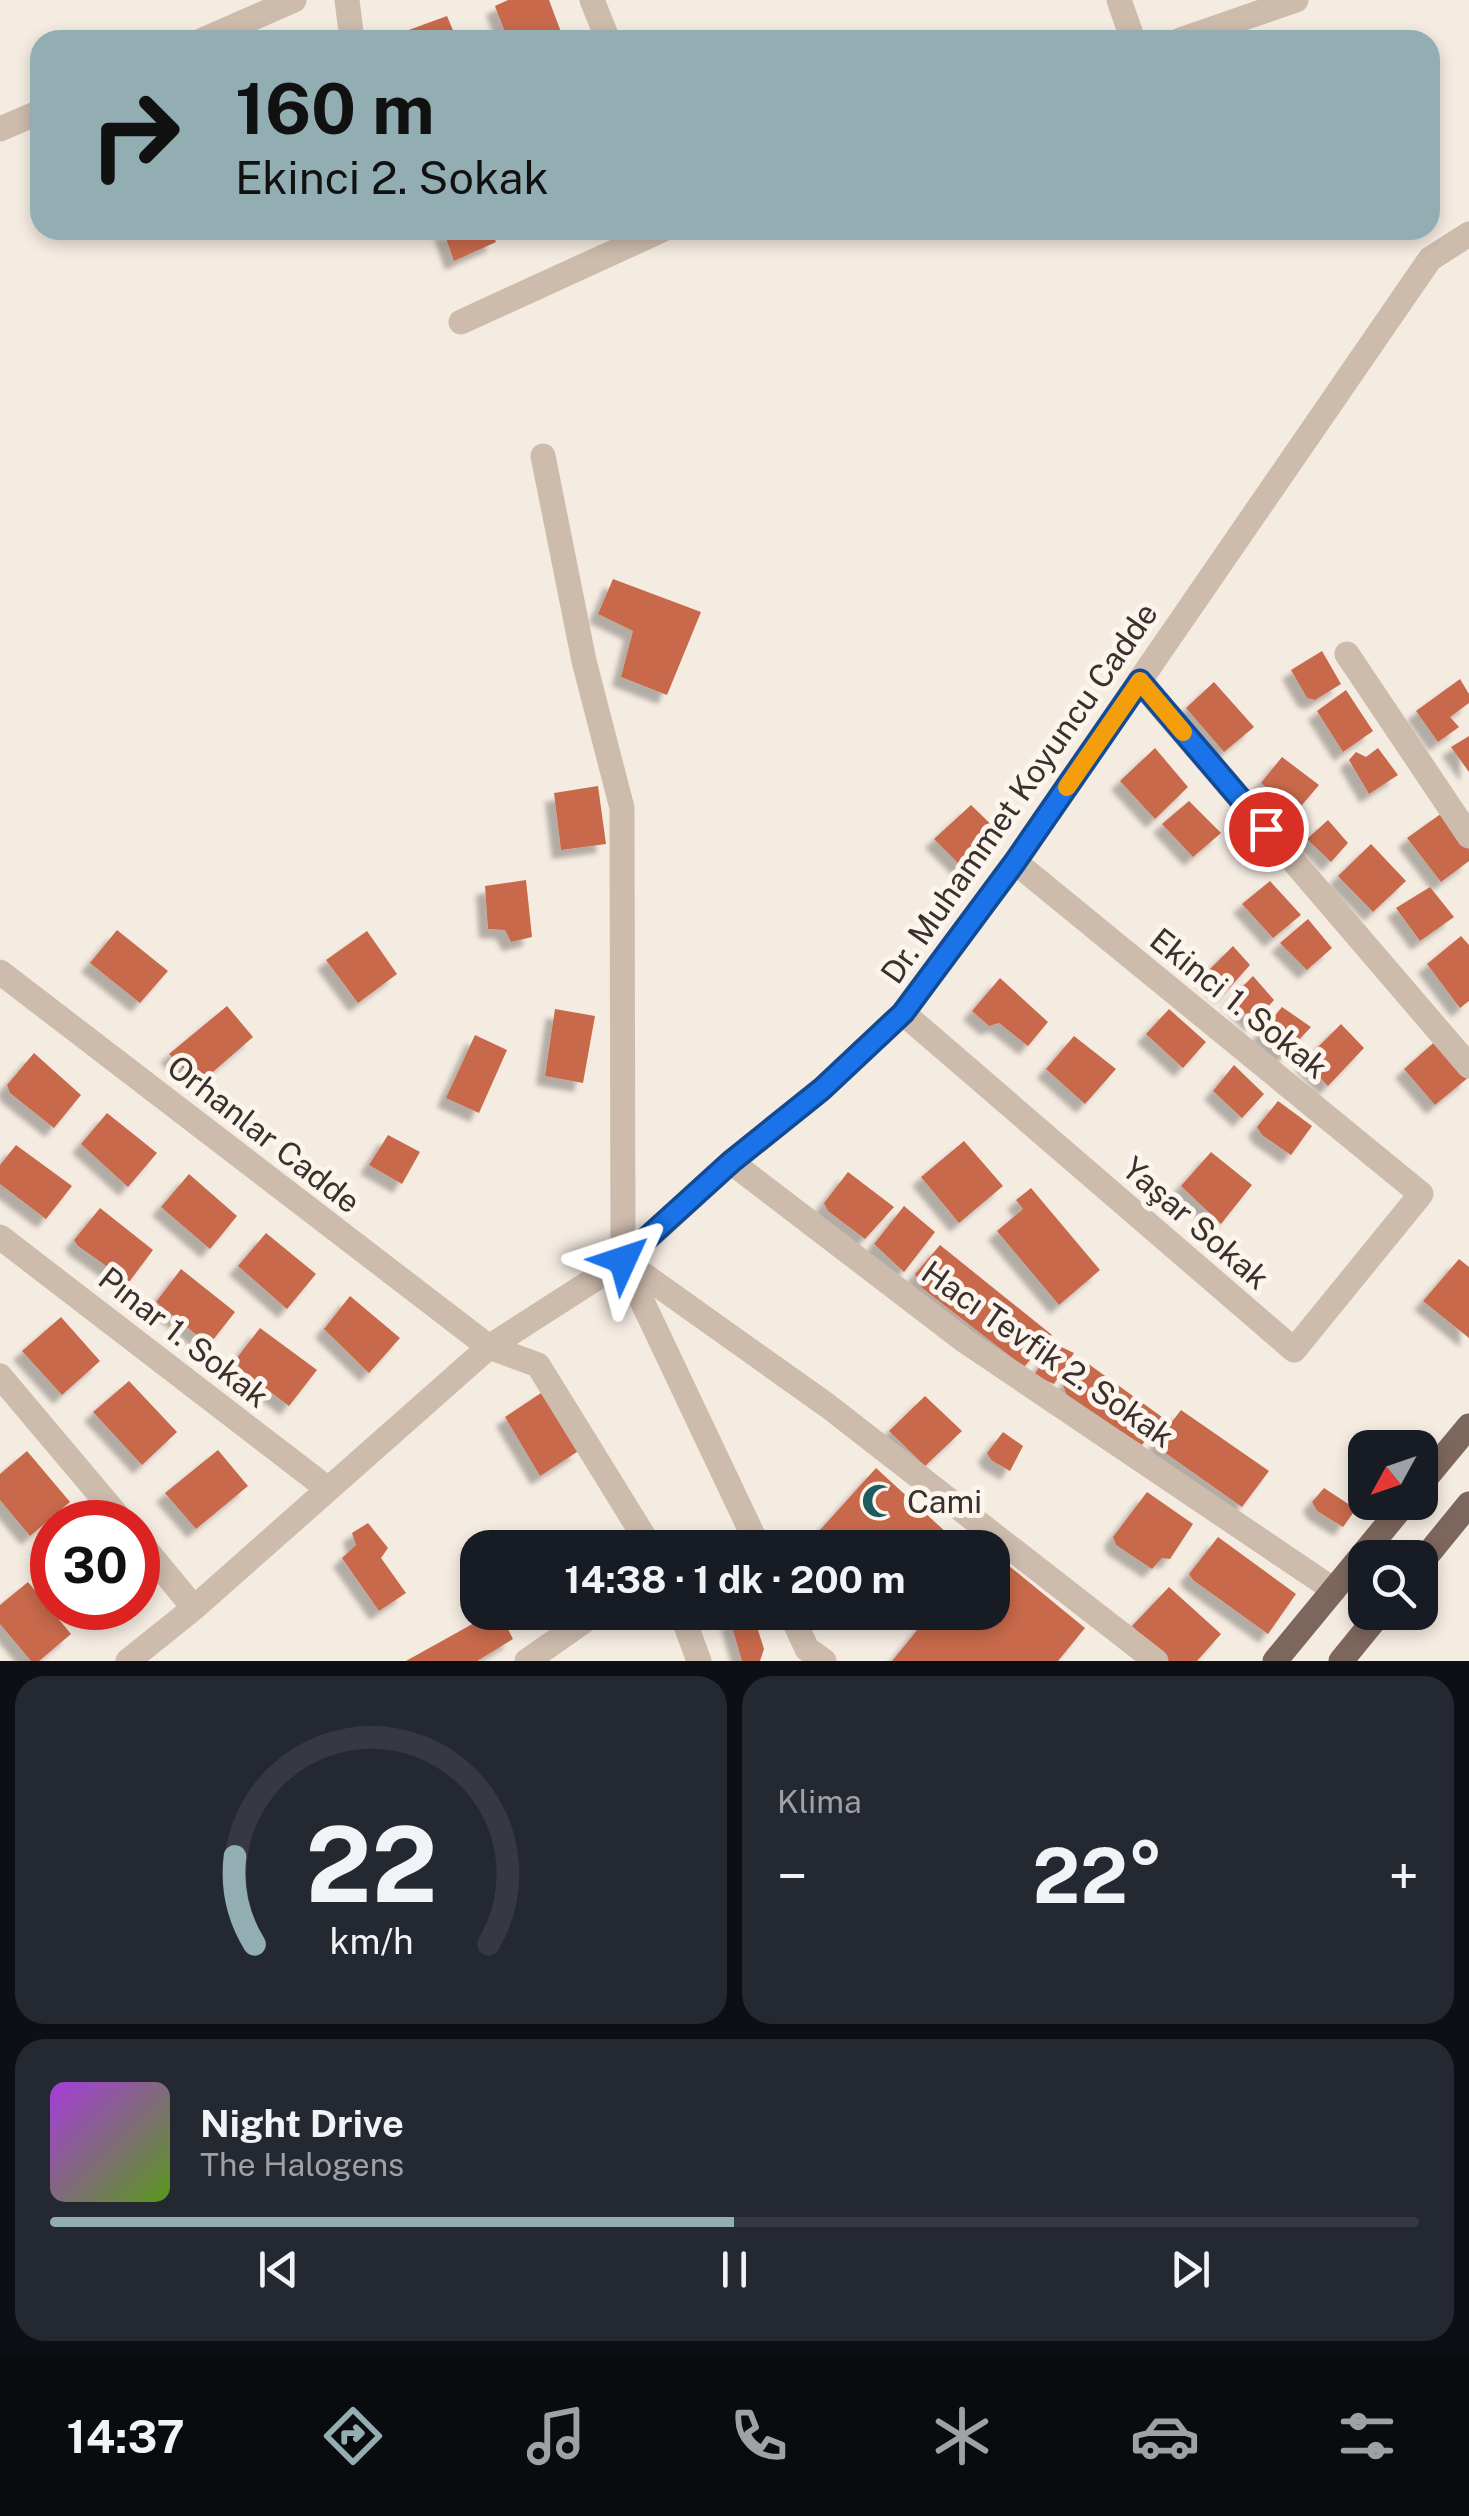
<!DOCTYPE html>
<html lang="tr">
<head>
<meta charset="utf-8">
<style>
  body { margin:0; font-family:"Public Sans",sans-serif; background:#242831; color:#f1f3f6; height:100vh; display:flex; flex-direction:column; font-size:38px; white-space:nowrap }
  * { box-sizing:border-box; margin:0 }
  p { font-size:32px; color:#9ea1a6 }
  .icon { flex:none; width:55px; height:55px; fill:none; stroke:currentColor; stroke-width:2; stroke-linecap:round; stroke-linejoin:round }
  .map { position:relative; height:1661px; overflow:hidden }
  .side { display:flex; flex-direction:column; gap:15px; padding:15px; background:#0d0f14; flex:1 }
  .side>* { flex:none }
  .top-card { position:absolute; left:30px; top:30px; width:1410px; height:210px; border-radius:30px; box-shadow:0 5px 15px #0003; background:#92aeb2; color:#111; overflow:hidden }
  .needle { width:65px; rotate:230deg }
  .controls { position:absolute; left:1348px; top:1430px; display:grid; gap:20px }
  .controls a { display:grid; place-items:center; width:90px; height:90px; border-radius:20px; background:#171b24; box-shadow:0 5px 15px #0003; font-size:50px }
  .speed { position:absolute; left:30px; top:1500px; display:flex; gap:20px; font-size:50px; font-weight:700; text-align:center }
  .speed>* { display:grid; place-content:center; width:130px; height:130px; border-radius:50%; background:#171b24; box-shadow:0 5px 15px #0003; line-height:1 }
  .speed .limit { border:15px solid #d22; background:#fff; color:#111 }
  .pin { position:absolute; display:grid; place-items:center; width:85px; height:85px; color:#fff; margin:-42px; border:5px solid #fff; border-radius:50%; box-shadow:0 2px 10px #0007 }
  .me { position:absolute; width:110px; margin:-55px; rotate:48deg; stroke-linejoin:round; filter:drop-shadow(0 0 8px #0008) }
  .turn { display:flex; align-items:center; gap:35px; height:210px; padding:0 40px; font-size:45px }
  .turn .icon { width:130px; height:130px; stroke-width:2.5 }
  .turn b { display:block; font-size:70px; line-height:85px }
  .big { font-size:75px; font-weight:700; line-height:1.1 }
  .side .widget { flex:1; display:flex; flex-direction:column; justify-content:center; gap:15px; min-width:0; padding:0 35px; border-radius:30px; background:#242831 }
  .side .dial { align-items:center; gap:0 }
  .dial svg { height:260px; overflow:visible; fill:none; stroke:#363941; stroke-width:7; stroke-linecap:round; text-anchor:middle }
  .dial text { fill:#f1f3f6; stroke:none }
  .song { display:flex; align-items:center; gap:30px }
  .cover { width:120px; height:120px; border-radius:15px; background:linear-gradient(135deg,hsl(280 70% 55%),hsl(90 70% 35%)) }
  .played { height:10px; border-radius:5px; background:linear-gradient(90deg,#92aeb2 50%,#363941 50%) }
  .keys { display:flex; justify-content:space-around; direction:ltr }
  .heat { display:flex; justify-content:space-between; align-items:center; font-size:55px; direction:ltr }
  .side .tiles { flex:1; display:grid; gap:15px; grid-template-columns:1fr 1fr }
  .widget:last-child { grid-column:span 2 }
  .trip { position:absolute; left:460px; top:1530px; width:550px; height:100px; border-radius:30px; background:#171b24; box-shadow:0 5px 15px #0003; font-weight:700; line-height:100px; text-align:center }
  .dock { display:flex; height:160px; justify-content:space-around; align-items:center; background:#090b0e; color:#9ea1a6 }
  .dock .icon { width:70px; height:70px }
  .dock .selected { color:#92aeb2 }
  .dock b { font-size:45px; color:#f1f3f6 }
  .map>svg:first-child { display:block }
  .building { fill:#c8694b; filter:url(#shadow) }
  .lines { fill:none; stroke-linecap:round; stroke-linejoin:round }
  .minor { stroke:#cdbbac; stroke-width:25 }
  .major { stroke:#7d675c; stroke-width:25 }
  .route-casing { stroke:#114b97; stroke-width:25 }
  .route { stroke:#1a73e8; stroke-width:18 }
  .slow { stroke:#f59e0b; stroke-width:18 }
  .labels { text-anchor:middle; dominant-baseline:central; stroke-width:10; stroke-linejoin:round; paint-order:stroke }
  .street-label { font-size:32px; fill:#3b302b; stroke:#fbf5ee }
  .poi-label { font-size:32px; fill:#3b302b; stroke:#fbf5ee; text-anchor:start }
</style>
</head>
<body>
<div class="map">
<svg width="1469" height="1661" viewBox="0 0 1469 1661">
  <defs>
    <filter id="shadow"><feDropShadow dx="-9" dy="9" stdDeviation="2.5" flood-color="#0004"/></filter>
  </defs>
  <rect width="100%" height="100%" fill="#f4ebe1"/>
  <path class="building" d="M 508,0 L 549,0 L 564,40 L 508,40 L 495,6 Z
    M 447,16 L 457,40 L 409,40 L 406,31 Z
    M 443,230 L 491,230 L 496,242 L 454,261 Z
    M 613,579 L 701,612 L 667,695 L 621,677 L 633,631 L 598,614 Z
    M 1322,651 L 1341,684 L 1315,700 L 1307,698 L 1291,670 Z
    M 1460,679 L 1469,694 L 1469,703 L 1450,717 L 1459,727 L 1438,742 L 1416,711 Z
    M 1214,682 L 1254,727 L 1224,752 L 1186,708 Z
    M 1346,690 L 1373,731 L 1343,752 L 1317,711 Z
    M 1469,736 L 1469,772 L 1451,747 Z
    M 1155,748 L 1188,787 L 1155,819 L 1120,781 Z
    M 1378,748 L 1398,775 L 1369,794 L 1349,760 L 1356,752 L 1366,757 Z
    M 1282,757 L 1319,785 L 1296,812 L 1261,783 Z
    M 598,786 L 606,844 L 561,850 L 554,793 Z
    M 1189,801 L 1221,833 L 1193,857 L 1162,824 Z
    M 971,805 L 1002,835 L 967,872 L 934,839 Z
    M 1442,813 L 1469,848 L 1469,861 L 1441,882 L 1407,838 Z
    M 1328,820 L 1348,843 L 1331,862 L 1307,839 Z
    M 1371,844 L 1406,881 L 1373,912 L 1338,876 Z
    M 526,880 L 532,937 L 511,942 L 505,930 L 488,929 L 485,886 Z
    M 1270,881 L 1301,915 L 1273,938 L 1242,904 Z
    M 1430,887 L 1454,917 L 1420,941 L 1396,908 Z
    M 1308,919 L 1332,948 L 1307,970 L 1280,943 Z
    M 117,930 L 168,971 L 140,1003 L 90,963 Z
    M 367,931 L 397,974 L 358,1003 L 326,960 Z
    M 1461,936 L 1469,945 L 1469,1001 L 1460,1008 L 1427,964 Z
    M 1233,946 L 1250,965 L 1224,994 L 1204,975 Z
    M 1253,976 L 1274,1000 L 1254,1023 L 1231,998 Z
    M 1000,978 L 1048,1022 L 1028,1046 L 999,1023 L 989,1026 L 972,1011 Z
    M 227,1006 L 253,1037 L 199,1084 L 169,1054 Z
    M 1282,1007 L 1311,1027 L 1284,1056 L 1261,1032 Z
    M 555,1009 L 595,1016 L 583,1083 L 545,1076 Z
    M 1169,1009 L 1206,1042 L 1183,1068 L 1146,1034 Z
    M 1341,1024 L 1364,1048 L 1328,1086 L 1304,1061 Z
    M 475,1035 L 507,1050 L 479,1113 L 446,1098 Z
    M 1074,1036 L 1116,1069 L 1085,1104 L 1046,1069 Z
    M 1439,1038 L 1469,1077 L 1435,1105 L 1404,1069 Z
    M 34,1053 L 81,1095 L 54,1128 L 10,1093 L 7,1085 Z
    M 1234,1065 L 1264,1094 L 1242,1118 L 1213,1091 Z
    M 1278,1101 L 1312,1126 L 1291,1155 L 1262,1135 L 1257,1127 Z
    M 107,1113 L 157,1153 L 128,1187 L 81,1144 Z
    M 388,1135 L 420,1152 L 402,1184 L 369,1165 Z
    M 964,1141 L 1003,1186 L 959,1223 L 921,1177 Z
    M 16,1145 L 72,1186 L 46,1219 L 0,1184 L 0,1165 Z
    M 1211,1152 L 1252,1185 L 1221,1224 L 1181,1186 Z
    M 848,1172 L 894,1207 L 865,1239 L 828,1211 L 824,1203 Z
    M 189,1174 L 237,1216 L 210,1249 L 161,1207 Z
    M 1031,1188 L 1100,1270 L 1059,1305 L 997,1231 L 1023,1209 L 1016,1200 Z
    M 904,1206 L 935,1232 L 904,1272 L 874,1244 Z
    M 100,1208 L 153,1250 L 129,1282 L 78,1246 L 74,1240 Z
    M 266,1233 L 316,1274 L 287,1309 L 238,1266 Z
    M 940,1245 L 1052,1335 L 1024,1367 L 922,1288 L 915,1274 Z
    M 1459,1259 L 1469,1267 L 1469,1338 L 1423,1301 Z
    M 181,1269 L 235,1312 L 209,1345 L 156,1302 Z
    M 350,1296 L 400,1338 L 369,1373 L 324,1329 Z
    M 61,1317 L 100,1361 L 62,1395 L 22,1351 Z
    M 260,1328 L 317,1370 L 289,1406 L 240,1369 L 236,1359 Z
    M 1055,1344 L 1074,1353 L 1054,1384 L 1034,1375 Z
    M 1083,1360 L 1162,1417 L 1142,1445 L 1067,1396 L 1063,1385 Z
    M 129,1381 L 177,1432 L 142,1465 L 93,1412 Z
    M 544,1391 L 580,1450 L 540,1476 L 505,1417 Z
    M 925,1396 L 962,1431 L 925,1466 L 889,1431 Z
    M 1181,1410 L 1269,1471 L 1242,1507 L 1154,1445 Z
    M 1003,1432 L 1023,1446 L 1010,1471 L 991,1460 L 987,1453 Z
    M 218,1450 L 248,1486 L 196,1529 L 165,1493 Z
    M 27,1451 L 70,1502 L 30,1536 L 0,1500 L 0,1474 Z
    M 876,1468 L 948,1534 L 936,1548 L 819,1548 L 811,1540 Z
    M 1324,1488 L 1356,1509 L 1343,1527 L 1317,1511 L 1312,1502 Z
    M 1147,1492 L 1193,1524 L 1170,1559 L 1162,1558 L 1152,1569 L 1116,1545 L 1113,1537 Z
    M 368,1523 L 388,1548 L 381,1558 L 406,1593 L 379,1611 L 342,1558 L 356,1545 L 352,1533 Z
    M 1218,1537 L 1296,1594 L 1268,1634 L 1193,1580 L 1189,1574 Z
    M 992,1552 L 1085,1628 L 1058,1661 L 892,1661 L 932,1612 L 992,1612 Z
    M 28,1582 L 71,1634 L 39,1661 L 31,1661 L 0,1624 L 0,1605 Z
    M 1169,1587 L 1221,1634 L 1197,1661 L 1168,1661 L 1132,1626 Z
    M 494,1612 L 499,1612 L 513,1639 L 477,1661 L 406,1661 Z
    M 753,1614 L 764,1649 L 760,1661 L 742,1661 L 730,1620 Z"/>
  <g class="lines">
    <path class="minor" d="M 347,0 L 352,40
      M 592,0 L 608,40
      M 1119,0 L 1133,40
      M 203,40 L 294,0
      M 1180,40 L 1296,0
      M 0,129 L 40,112
      M 461,322 L 662,230
      M 543,456 L 584,661 L 622,808 L 623,1261 L 759,1548
      M 1347,654 L 1469,836
      M 1139,681 L 1469,1066
      M 0,972 L 489,1347 L 538,1365 L 651,1548
      M 903,1013 L 1294,1350 L 1421,1194 L 1015,862
      M 731,1162 L 965,1341 L 1334,1590
      M 0,1237 L 328,1489
      M 627,1263 L 828,1406 L 1156,1661
      M 0,1376 L 123,1522
      M 138,1540 L 194,1608
      M 681,1612 L 699,1661
      M 790,1612 L 807,1649 L 824,1661
      M 128,1661 L 194,1608 L 489,1347 L 623,1261 L 731,1162 L 822,1089 L 903,1013 L 1015,862 L 1430,259 L 1469,234
      M 527,1661 L 597,1612"/>
    <path class="major" d="M 1420,1485 L 1469,1426
      M 1420,1564 L 1469,1504
      M 1275,1661 L 1406,1502
      M 1341,1661 L 1381,1612"/>
  </g>
  <g class="lines">
    <g class="route-casing">
      <path id="route" d="M 623,1260 L 731,1162 L 822,1089 L 903,1013 L 1015,862 L 1140,681 L 1266,829"/>
    </g>
    <use href="#route" class="route"/>
    <path class="slow" d="M 1067,787 L 1140,681 L 1183,732"/>
  </g>
  <defs>
    <g id="mosque-bare" transform="scale(2.7)"><path d="M3.5-4.9A6 6 0 1 0 3.5 4.9A5 5 0 1 1 3.5-4.9Z" fill="#1f5a5e" stroke="#fbf5ee" stroke-width="2.5" paint-order="stroke"/></g>
  </defs>
  <g fill-rule="evenodd">
    <use href="#mosque-bare" x="879" y="1501"/>
  </g>
  <g class="labels">
    <g class="street-label">
      <text transform="translate(1019 793) rotate(-55)">Dr. Muhammet Koyuncu Cadde</text>
      <text transform="translate(1239 1003) rotate(39)">Ekinci 1. Sokak</text>
      <text transform="translate(264 1134) rotate(38)">Orhanlar Cadde</text>
      <text transform="translate(1196 1223) rotate(41)">Yaşar Sokak</text>
      <text transform="translate(184 1337) rotate(38)">Pınar 1. Sokak</text>
      <text transform="translate(1048 1354) rotate(35)">Hacı Tevfik 2. Sokak</text>
    </g>
    <g class="poi-label">
      <text x="907" y="1501">Cami</text>
    </g>
  </g>
</svg>
<div class="controls">
<a><svg class="needle" viewBox="-14 -14 28 28"><path d="M0-13l5 13h-10z" fill="#e53935"/><path d="M0 13l5-13h-10z" fill="#9ea1a6"/></svg></a>
<a><svg class="icon" aria-label="search" viewBox="0 0 24 24"><circle cx="10" cy="10" r="6"/><path d="M15 15l6 6"/></svg></a>
</div>
<div class="speed"><div class="limit">30</div></div>
<div class="pin" style="left:1266px;top:829px;background:#d93025"><svg class="icon" aria-label="arrive" viewBox="0 0 24 24"><path d="M6 21V4h12l-3 4 3 4H6"/></svg></div>
<svg class="me" style="left:623px;top:1260px" viewBox="-20 -20 40 40"><path d="M0-17L14 15 0 8-14 15z" fill="#1a73e8" stroke="#fff" stroke-width="4"/></svg>
<div class="trip">14:38 · 1 dk · 200 m</div>
<div class="top-card">
<div class="turn"><svg class="icon" aria-label="right" viewBox="0 0 24 24"><path d="M7 20v-9h11M14 6l5 5-5 5"/></svg><div><b>160 m</b>Ekinci 2. Sokak</div></div>
</div>
</div>
<section class="side">
<div class="tiles">
<div class="widget dial"><svg viewBox="0 0 100 80">
<path d="M14 69A42 42 0 1 1 86 69"/>
<path d="M14 69A42 42 0 0 1 8 42" stroke="#92aeb2"/>
<text x="50" y="56" font-size="32" font-weight="700">22</text>
<text x="50" y="72" font-size="11">km/h</text>
</svg></div>
<div class="widget"><p>Klima</p>
<div class="heat"><a>−</a><b class="big">22°</b><a>+</a></div>
</div>
<div class="widget">
<div class="song"><i class="cover"></i><div><b>Night Drive</b><p>The Halogens</p></div></div>
<div class="played"></div>
<div class="keys"><svg class="icon" aria-label="previous" viewBox="0 0 24 24"><path d="M18 5L8 12l10 7zM5 5v14"/></svg><svg class="icon" aria-label="pause" viewBox="0 0 24 24"><path d="M8 5v14M16 5v14"/></svg><svg class="icon" aria-label="next" viewBox="0 0 24 24"><path d="M6 5l10 7-10 7zM19 5v14"/></svg></div>
</div>
</div>
</section>
<nav class="dock">
<b>14:37</b>
<svg class="icon selected" aria-label="directions" viewBox="0 0 24 24"><path d="M12 3l9 9-9 9-9-9zM9 14v-3h6M13 9l2 2-2 2"/></svg>
<svg class="icon" aria-label="music" viewBox="0 0 24 24"><path d="M9 18V5l10-2v13"/><circle cx="6" cy="18" r="3"/><circle cx="16" cy="16" r="3"/></svg>
<svg class="icon" aria-label="phone" viewBox="0 0 24 24"><path d="M5 4h4l2 5-3 2q2 4 5 5l2-3 5 2v4C11 20 4 13 5 4z"/></svg>
<svg class="icon" aria-label="climate" viewBox="0 0 24 24"><path d="M12 3v18M4 7l16 10M4 17L20 7"/></svg>
<svg class="icon" aria-label="car" viewBox="0 0 24 24"><path d="M5 17H2v-5l4-1 3-4h7l3 4 3 1v5h-3M9 17h6M6 11h13"/><circle cx="7" cy="17" r="2"/><circle cx="17" cy="17" r="2"/></svg>
<svg class="icon" aria-label="filters" viewBox="0 0 24 24"><path d="M4 7h16M4 17h16"/><circle cx="9" cy="7" r="2"/><circle cx="15" cy="17" r="2"/></svg>
</nav>
</body>
</html>
